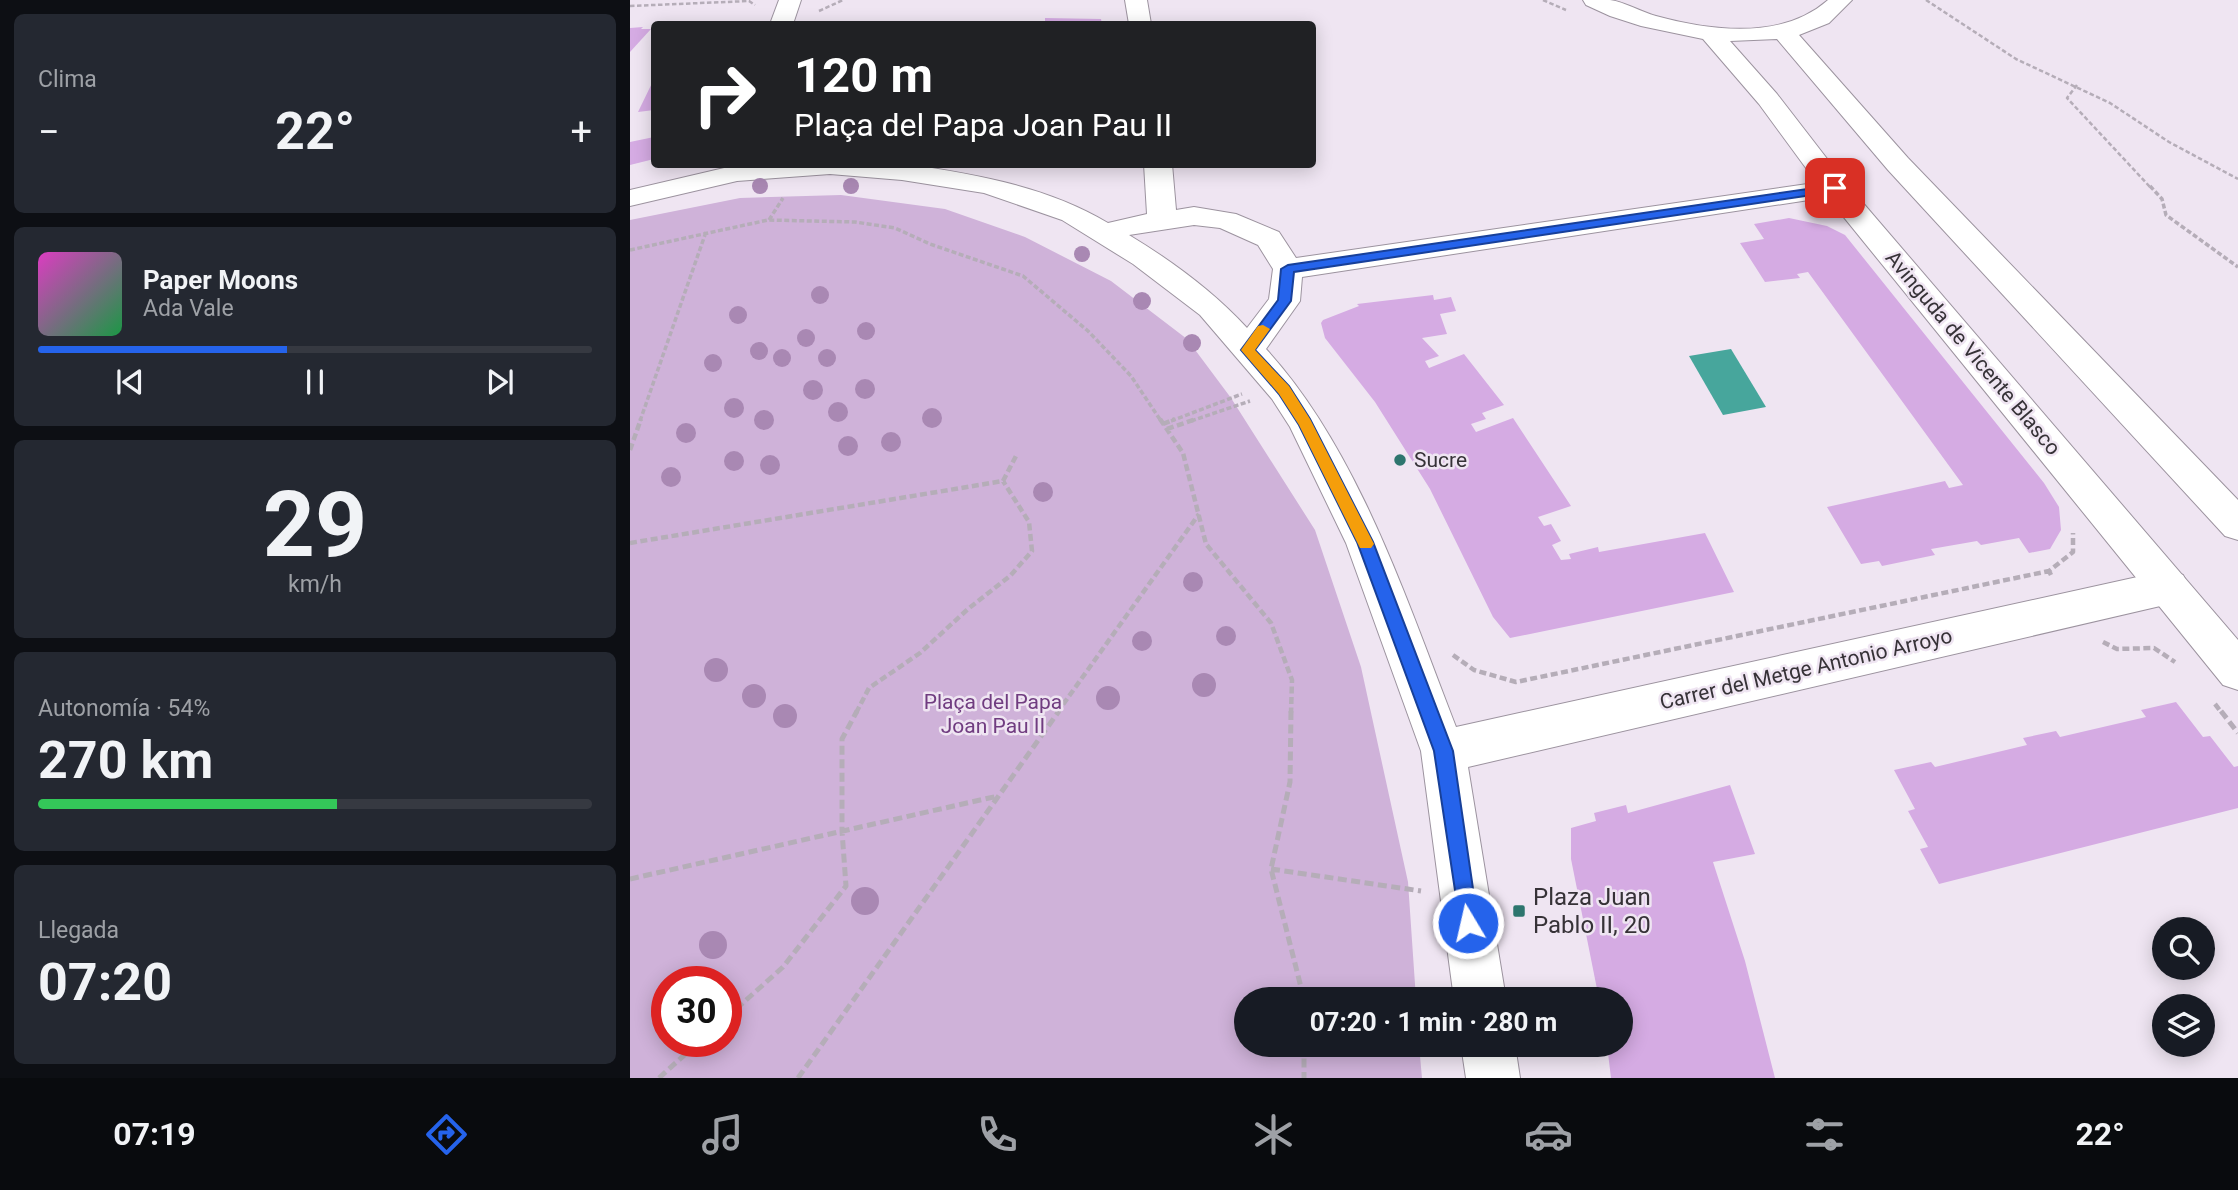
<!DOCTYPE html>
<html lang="es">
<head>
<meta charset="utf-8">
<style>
  body { margin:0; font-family:Roboto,sans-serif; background:#242831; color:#f1f3f6; height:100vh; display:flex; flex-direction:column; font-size:26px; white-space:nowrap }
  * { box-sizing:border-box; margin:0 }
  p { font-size:23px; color:#9ea1a6 }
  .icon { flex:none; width:38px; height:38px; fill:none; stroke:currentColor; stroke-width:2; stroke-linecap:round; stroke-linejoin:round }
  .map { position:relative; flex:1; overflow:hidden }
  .sheet { display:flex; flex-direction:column; gap:14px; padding:14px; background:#0d0f14; width:630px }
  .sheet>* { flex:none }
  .hud { position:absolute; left:21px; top:21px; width:665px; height:147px; border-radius:7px; box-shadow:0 4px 18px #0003; background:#202124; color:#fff; overflow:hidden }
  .fabs { position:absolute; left:1522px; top:917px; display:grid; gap:14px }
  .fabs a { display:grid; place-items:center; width:63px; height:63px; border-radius:50%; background:#171b24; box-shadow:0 4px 18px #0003; font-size:35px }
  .speed { position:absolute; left:21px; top:966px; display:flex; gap:14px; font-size:35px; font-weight:700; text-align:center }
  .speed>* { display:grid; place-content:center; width:91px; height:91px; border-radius:50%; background:#171b24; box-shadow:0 4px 18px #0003; line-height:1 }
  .speed .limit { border:10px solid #d22; background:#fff; color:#111 }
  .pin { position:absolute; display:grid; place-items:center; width:60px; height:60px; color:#fff; margin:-30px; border-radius:14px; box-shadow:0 4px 10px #0006 }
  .me { position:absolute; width:77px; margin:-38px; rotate:351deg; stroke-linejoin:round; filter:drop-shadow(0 0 5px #0008) }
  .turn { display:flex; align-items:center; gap:24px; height:147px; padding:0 28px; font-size:32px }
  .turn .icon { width:91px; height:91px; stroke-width:2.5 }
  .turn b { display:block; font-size:49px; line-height:60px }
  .big { font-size:52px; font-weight:700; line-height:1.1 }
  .sheet .card { flex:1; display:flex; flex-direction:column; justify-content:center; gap:10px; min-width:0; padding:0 24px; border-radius:10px; background:#242831 }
  .sheet .dial { align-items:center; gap:0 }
  .dial b { font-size:91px; line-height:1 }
  .song { display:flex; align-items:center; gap:21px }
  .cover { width:84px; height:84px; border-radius:10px; background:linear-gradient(135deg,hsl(310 70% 55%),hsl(140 70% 35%)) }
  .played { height:7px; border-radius:4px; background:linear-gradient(90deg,#2563eb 45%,#363941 45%) }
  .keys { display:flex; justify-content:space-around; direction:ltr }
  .heat { display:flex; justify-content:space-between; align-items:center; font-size:38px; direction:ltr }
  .charge { height:10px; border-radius:5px; background:linear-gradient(90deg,#34c759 54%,#363941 0) }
  .trip { position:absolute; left:604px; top:987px; width:399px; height:70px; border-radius:35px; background:#171b24; box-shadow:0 4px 18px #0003; font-weight:700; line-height:70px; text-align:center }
  .dock { display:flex; height:112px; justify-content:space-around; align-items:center; background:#090b0e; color:#9ea1a6 }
  .dock .icon { width:49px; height:49px }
  .dock .on { color:#2563eb }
  .dock b { font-size:32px; color:#f1f3f6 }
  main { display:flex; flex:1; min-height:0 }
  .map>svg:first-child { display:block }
  .green { fill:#cfb2d9; fill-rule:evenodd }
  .water { fill:#47a69c }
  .building { fill:#d5abe3 }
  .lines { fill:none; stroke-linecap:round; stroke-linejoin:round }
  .street-casing { stroke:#9c939f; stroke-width:2 }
  .secondary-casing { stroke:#9c939f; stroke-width:2 }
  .path-far3 { stroke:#b5adb8; stroke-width:2.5; stroke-dasharray:4.5 2.5; stroke-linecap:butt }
  .path-far2 { stroke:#b5adb8; stroke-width:3.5; stroke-dasharray:5 2.5; stroke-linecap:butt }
  .path-far1 { stroke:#b5adb8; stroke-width:4.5; stroke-dasharray:7 3.5; stroke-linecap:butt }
  .path { stroke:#b5adb8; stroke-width:5; stroke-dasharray:9 4.5; stroke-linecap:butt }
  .street { fill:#fff; fill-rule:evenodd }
  .secondary { fill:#fff; fill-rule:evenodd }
  .tree { fill:#a988b3 }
  .route { fill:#2563eb; stroke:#184099; stroke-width:2 }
  .slow { fill:#f59e0b }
  .poi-dot { fill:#2d756e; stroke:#efe5f2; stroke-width:2.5 }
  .labels { text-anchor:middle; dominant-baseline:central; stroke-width:5; stroke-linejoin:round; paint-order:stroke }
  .street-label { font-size:21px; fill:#363237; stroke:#efe5f2 }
  .poi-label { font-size:21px; fill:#363237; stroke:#efe5f2; text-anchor:start }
  .park-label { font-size:21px; fill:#703c80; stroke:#efe5f2 }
  .near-poi-label { font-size:24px; fill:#363237; stroke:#efe5f2; text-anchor:start }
</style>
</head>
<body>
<main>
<section class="sheet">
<div class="card"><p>Clima</p>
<div class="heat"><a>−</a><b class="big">22°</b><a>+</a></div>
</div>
<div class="card">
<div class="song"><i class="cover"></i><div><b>Paper Moons</b><p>Ada Vale</p></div></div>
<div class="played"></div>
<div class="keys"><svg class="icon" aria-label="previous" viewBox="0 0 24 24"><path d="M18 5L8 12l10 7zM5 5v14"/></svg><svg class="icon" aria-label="pause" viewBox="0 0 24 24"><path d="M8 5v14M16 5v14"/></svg><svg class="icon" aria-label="next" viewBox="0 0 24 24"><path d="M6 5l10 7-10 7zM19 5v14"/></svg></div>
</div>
<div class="card dial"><b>29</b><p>km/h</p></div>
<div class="card"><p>Autonomía · 54%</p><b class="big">270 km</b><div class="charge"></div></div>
<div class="card"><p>Llegada</p><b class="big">07:20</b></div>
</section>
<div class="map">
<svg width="1608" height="1078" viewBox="0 0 1608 1078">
  <rect width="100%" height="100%" fill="#efe5f2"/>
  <path class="green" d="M 211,195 L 315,209 L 395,237 L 481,281 L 557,339 L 601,398 L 685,530 L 731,667 L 778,882 L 786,999 L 616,999 L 616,1045 L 789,1045 L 792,1078 L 0,1078 L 0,220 L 110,198 ZM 37,982 L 96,982 L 96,1041 L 37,1041 Z"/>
  <path class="water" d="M 1101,349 L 1136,407 L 1093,415 L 1059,356 Z"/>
  <path class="building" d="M 415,18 L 471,19 L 472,24 L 415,24 Z
    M 13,27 L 11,29 L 21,29 L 0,52 L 0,28 Z
    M 24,79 L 24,110 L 8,112 Z
    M 24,137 L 24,159 L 0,165 L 0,142 Z
    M 1159,218 L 1197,226 L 1215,235 L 1414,483 L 1429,507 L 1431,530 L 1420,549 L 1399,553 L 1389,538 L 1351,545 L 1347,541 L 1301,549 L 1305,555 L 1252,566 L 1249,561 L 1231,564 L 1197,507 L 1315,481 L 1319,488 L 1333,485 L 1178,272 L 1167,274 L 1170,278 L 1135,282 L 1110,243 L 1134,239 L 1124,224 Z
    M 803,295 L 804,300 L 821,297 L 826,311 L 810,314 L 817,334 L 792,338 L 809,356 L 795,361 L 799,368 L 834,354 L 874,405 L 852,413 L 856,419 L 841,424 L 846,432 L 883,418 L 941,506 L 908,517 L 914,526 L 921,524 L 931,541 L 922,545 L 931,560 L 941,559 L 939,554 L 968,547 L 969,552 L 1075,533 L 1104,592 L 880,638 L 863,617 L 800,489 L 745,402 L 695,338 L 691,323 L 693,320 L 729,306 L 727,304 Z
    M 1546,702 L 1573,737 L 1580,736 L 1604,767 L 1608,766 L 1608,808 L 1309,884 L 1290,849 L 1298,847 L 1278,811 L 1285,809 L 1264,770 L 1301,762 L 1305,767 L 1397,745 L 1393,738 L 1426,731 L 1430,737 L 1516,717 L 1511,710 Z
    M 1100,785 L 1125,854 L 1083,862 L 1115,961 L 1145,1078 L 981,1078 L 977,1045 L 990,1045 L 990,999 L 969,999 L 941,859 L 941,828 L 966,821 L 964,813 L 996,805 L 998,813 Z"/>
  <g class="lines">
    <g class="street-casing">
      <path id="street" d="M 149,0 L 171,0 L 163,24 L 140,24 Z
        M 495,0 L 517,0 L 521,24 L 499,24 Z
        M 277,164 C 347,175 416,186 478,223 L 517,214 L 514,164 L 542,164 L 546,210 L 564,207 L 606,214 L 649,232 L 666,258 L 1205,180 L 1215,182 L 1219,188 L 1215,194 L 1205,196 L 672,277 L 670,301 L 636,349 C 728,449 777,601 826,727 L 1539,570 L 1553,575 L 1559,587 L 1553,599 L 1539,604 L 838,767 L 876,999 L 824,999 L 791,751 L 716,543 L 660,427 L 642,399 L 570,315 L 503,264 L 432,220 L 354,193 L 272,180 L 200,174 L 107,181 L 0,206 L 0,190 L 107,165 ZM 564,225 L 590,228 L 628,245 L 643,269 L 639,299 L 617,328 C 583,291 542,261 499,235 Z
        M 831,1045 L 885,1045 L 890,1078 L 836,1078 Z"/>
    </g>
    <g class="secondary-casing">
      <path id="secondary" d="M 953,0 C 962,0 971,0 980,0 C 995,2 1011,12 1026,16 C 1081,31 1153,40 1198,0 L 1222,0 L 1199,23 L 1169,35 L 1278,158 L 1608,500 L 1608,540 L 1595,536 L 1258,170 L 1147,39 L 1100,41 L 1147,94 L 1215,182 L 1608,640 L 1608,690 L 1593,685 L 1195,194 L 1129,104 L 1073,39 L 1011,26 L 980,16 L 956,5 Z"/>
    </g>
    <path class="path-far3" d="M 913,0 L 936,10
      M 1296,0 L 1386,59 L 1480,103 L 1539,142 L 1608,179
      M 0,6 L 119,1 L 125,5
      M 189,11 L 213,0
      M 1447,85 L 1437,98 L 1521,188"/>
    <path class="path-far2" d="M 1520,186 L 1532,199 L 1536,215 L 1608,267
      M 139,220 L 153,198
      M 0,250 L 138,220 L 225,222 L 265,228 L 300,244 L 393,276 L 458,331 L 501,376 L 531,421
      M 10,421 L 76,232
      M 541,421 L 612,394
      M 561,421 L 620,401"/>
    <path class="path-far1" d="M 530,419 L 553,453 L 576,544 L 641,623 L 662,680 L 661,713
      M 533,424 L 545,419
      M 537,429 L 566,419
      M 0,450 L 11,419
      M 0,543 L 373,481 L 386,456
      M 1421,575 L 1419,571 L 1443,552 L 1443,533
      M 1473,642 L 1487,649 L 1524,648 L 1545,662
      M 823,655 L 844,670 L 886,682 L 1419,571
      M 1585,704 L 1592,713
      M 226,713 L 239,688 L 290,653 L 338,609 L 380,576 L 402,551 L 399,522 L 373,481
      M 427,713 L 569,514"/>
    <path class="path" d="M 661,711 L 660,782 L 641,869 L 674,999
      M 1591,711 L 1608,733
      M 641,869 L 791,891
      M 0,879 L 368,796
      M 96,1018 L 153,967 L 216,886 L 212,831 L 212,739 L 227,711
      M 674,1045 L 674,1078
      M 29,1078 L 70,1041
      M 168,1078 L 429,711"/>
    <use href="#street" class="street"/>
    <use href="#secondary" class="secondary"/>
  </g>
  <g class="tree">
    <circle cx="130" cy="186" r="8"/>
    <circle cx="221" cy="186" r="8"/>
    <circle cx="452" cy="254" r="8"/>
    <circle cx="190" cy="295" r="9"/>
    <circle cx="512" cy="301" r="9"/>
    <circle cx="108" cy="315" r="9"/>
    <circle cx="236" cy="331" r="9"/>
    <circle cx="176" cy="338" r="9"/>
    <circle cx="562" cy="343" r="9"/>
    <circle cx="129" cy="351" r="9"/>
    <circle cx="152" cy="358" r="9"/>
    <circle cx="197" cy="358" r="9"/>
    <circle cx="83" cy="363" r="9"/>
    <circle cx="235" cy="389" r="10"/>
    <circle cx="183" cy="390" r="10"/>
    <circle cx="104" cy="408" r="10"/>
    <circle cx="208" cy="412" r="10"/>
    <circle cx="302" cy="418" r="10"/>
    <circle cx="134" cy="420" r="10"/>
    <circle cx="56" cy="433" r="10"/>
    <circle cx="261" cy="442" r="10"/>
    <circle cx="218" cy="446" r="10"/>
    <circle cx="104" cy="461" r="10"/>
    <circle cx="140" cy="465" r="10"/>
    <circle cx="41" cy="477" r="10"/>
    <circle cx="413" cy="492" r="10"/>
    <circle cx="563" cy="582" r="10"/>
    <circle cx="596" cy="636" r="10"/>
    <circle cx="512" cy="641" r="10"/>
    <circle cx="86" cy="670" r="12"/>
    <circle cx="574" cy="685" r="12"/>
    <circle cx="124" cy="696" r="12"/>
    <circle cx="478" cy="698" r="12"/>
    <circle cx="155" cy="716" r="12"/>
    <circle cx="235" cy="901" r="14"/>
    <circle cx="83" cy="945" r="14"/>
  </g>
  <path class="route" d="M 1205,185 L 1211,188 L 1209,191 L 664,272 L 661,301 L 625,350 L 659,386 L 680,419 L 743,542 L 823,751 L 848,923 L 845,930 L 838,933 L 831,930 L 804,751 L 727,542 L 669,425 L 649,394 L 611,350 L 648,300 L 651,269 L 658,265 Z"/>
  <path class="slow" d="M 633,325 L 640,329 L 625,350 L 659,386 L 680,419 L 744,544 L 741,548 L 730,548 L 669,425 L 649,394 L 611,350 L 628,326 Z"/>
  <g class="poi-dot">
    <circle cx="770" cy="460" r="7"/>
    <rect x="882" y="904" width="14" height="14" rx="3.5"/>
  </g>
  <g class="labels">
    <g class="street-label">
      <text transform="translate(1343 353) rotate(50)">Avinguda de Vicente Blasco</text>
      <text transform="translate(1176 669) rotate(-13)">Carrer del Metge Antonio Arroyo</text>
    </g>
    <g class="poi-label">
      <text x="784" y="460">Sucre</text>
    </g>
    <g class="park-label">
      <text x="363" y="702">Plaça del Papa<tspan x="363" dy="24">Joan Pau II</tspan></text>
    </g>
    <g class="near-poi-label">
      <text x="903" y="897">Plaza Juan<tspan x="903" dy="28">Pablo II, 20</tspan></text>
    </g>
  </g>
</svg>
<div class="fabs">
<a><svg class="icon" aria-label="search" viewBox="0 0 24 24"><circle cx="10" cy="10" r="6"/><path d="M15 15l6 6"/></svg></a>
<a><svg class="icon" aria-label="layers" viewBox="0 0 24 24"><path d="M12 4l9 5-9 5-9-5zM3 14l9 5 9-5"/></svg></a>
</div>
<div class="speed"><div class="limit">30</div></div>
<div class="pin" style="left:1205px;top:188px;background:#d93025"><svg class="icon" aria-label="arrive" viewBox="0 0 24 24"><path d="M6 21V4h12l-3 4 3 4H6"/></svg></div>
<svg class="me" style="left:838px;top:923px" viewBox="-20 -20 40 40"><circle r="17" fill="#2563eb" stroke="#fff" stroke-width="3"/><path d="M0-11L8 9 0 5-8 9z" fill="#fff"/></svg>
<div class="trip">07:20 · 1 min · 280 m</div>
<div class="hud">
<div class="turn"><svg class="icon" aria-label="right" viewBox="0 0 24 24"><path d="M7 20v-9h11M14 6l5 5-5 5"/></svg><div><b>120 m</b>Plaça del Papa Joan Pau II</div></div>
</div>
</div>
</main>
<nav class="dock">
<b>07:19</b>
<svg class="icon on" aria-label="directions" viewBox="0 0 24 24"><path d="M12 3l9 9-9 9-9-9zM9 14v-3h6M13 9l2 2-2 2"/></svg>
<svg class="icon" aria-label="music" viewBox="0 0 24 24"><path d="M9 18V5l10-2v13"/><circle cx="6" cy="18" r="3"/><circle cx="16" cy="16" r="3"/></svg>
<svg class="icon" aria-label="phone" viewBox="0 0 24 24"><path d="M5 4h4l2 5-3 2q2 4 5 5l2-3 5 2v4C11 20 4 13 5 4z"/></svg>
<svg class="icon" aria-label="climate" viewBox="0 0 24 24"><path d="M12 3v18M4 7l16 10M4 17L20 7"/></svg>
<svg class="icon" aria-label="car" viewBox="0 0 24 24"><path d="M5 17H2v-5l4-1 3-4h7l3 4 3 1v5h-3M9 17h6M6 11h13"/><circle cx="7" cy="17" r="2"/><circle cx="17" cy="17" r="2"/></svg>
<svg class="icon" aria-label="filters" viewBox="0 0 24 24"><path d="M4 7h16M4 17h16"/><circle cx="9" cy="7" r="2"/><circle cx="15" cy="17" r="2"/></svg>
<b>22°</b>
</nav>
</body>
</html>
